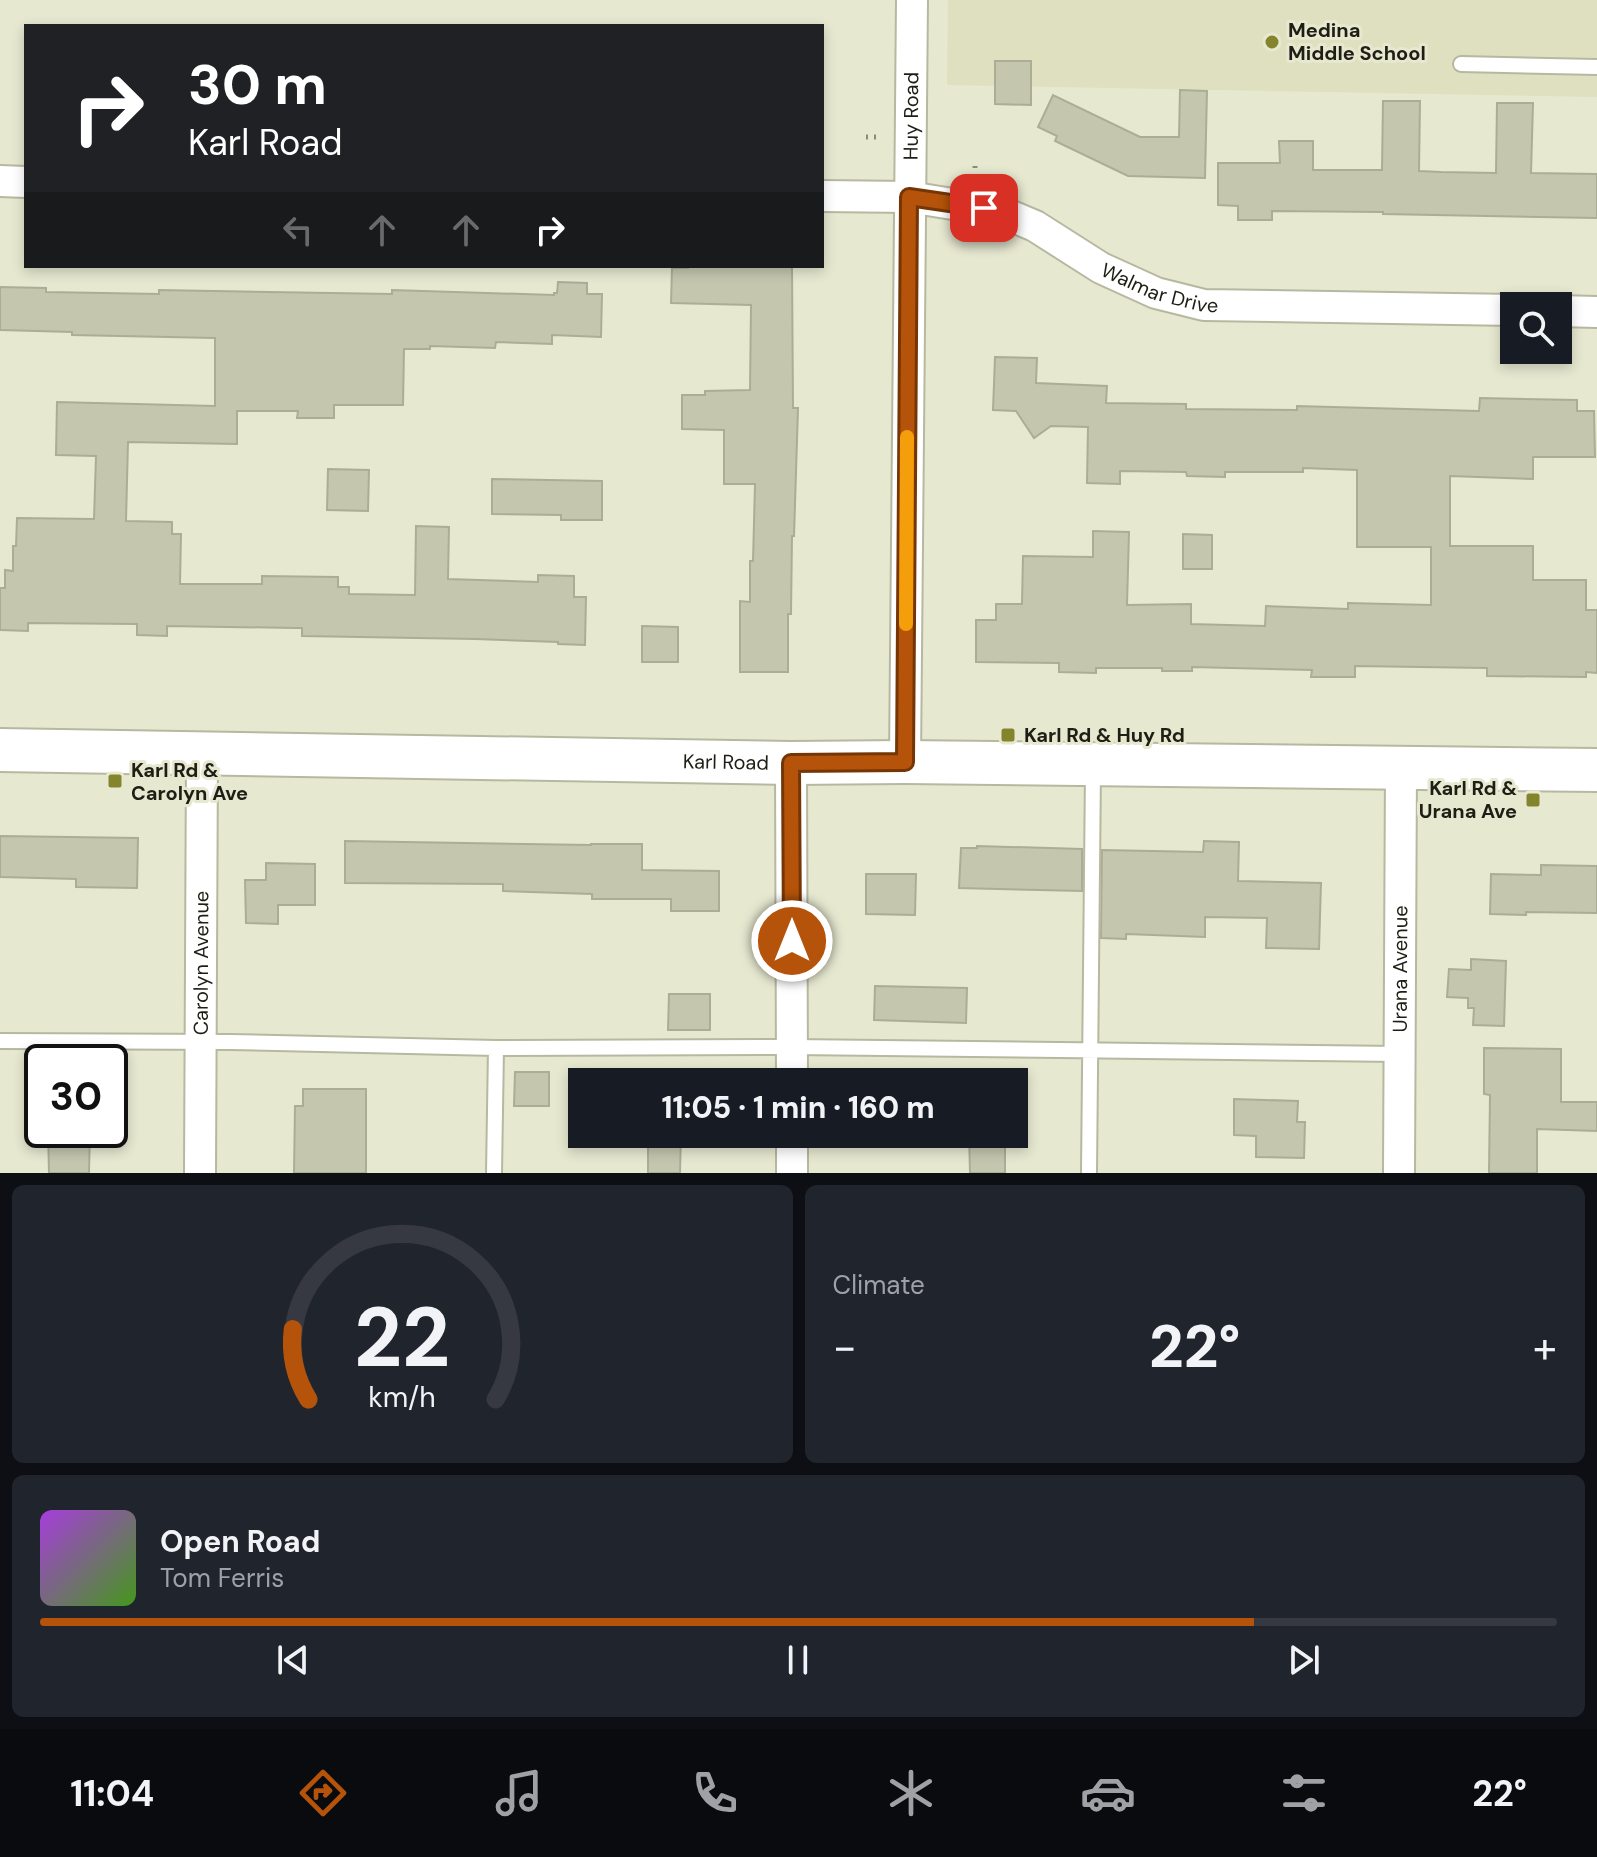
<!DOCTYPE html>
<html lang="en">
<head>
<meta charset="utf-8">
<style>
  body { margin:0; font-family:"DM Sans",sans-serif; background:#20242c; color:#f1f3f6; height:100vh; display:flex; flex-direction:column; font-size:30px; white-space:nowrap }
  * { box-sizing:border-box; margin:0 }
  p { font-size:26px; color:#9ea1a6 }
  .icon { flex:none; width:44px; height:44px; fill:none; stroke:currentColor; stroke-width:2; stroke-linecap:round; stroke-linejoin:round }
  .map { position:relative; height:1173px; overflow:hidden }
  .panel { display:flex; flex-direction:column; gap:12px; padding:12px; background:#0d0f14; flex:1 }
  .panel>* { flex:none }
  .top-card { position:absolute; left:24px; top:24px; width:800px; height:244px; border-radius:0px; box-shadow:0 4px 12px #0003; background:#202124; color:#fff; overflow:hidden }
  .buttons { position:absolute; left:1500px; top:292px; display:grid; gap:16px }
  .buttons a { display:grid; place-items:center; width:72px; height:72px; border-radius:0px; background:#171b24; box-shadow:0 4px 12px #0003; font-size:40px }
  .speed { position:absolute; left:24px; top:1044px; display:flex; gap:16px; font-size:40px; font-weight:700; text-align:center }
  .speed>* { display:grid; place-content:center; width:104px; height:104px; border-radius:50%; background:#171b24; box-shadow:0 4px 12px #0003; line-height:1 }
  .speed .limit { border:4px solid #111; border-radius:12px; background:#fff; color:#111 }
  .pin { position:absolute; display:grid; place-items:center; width:68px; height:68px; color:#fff; margin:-34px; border-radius:16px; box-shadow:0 4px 12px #0006 }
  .me { position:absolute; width:88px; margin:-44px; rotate:0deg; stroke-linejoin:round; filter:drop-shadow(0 0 6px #0008) }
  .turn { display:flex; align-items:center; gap:28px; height:168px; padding:0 32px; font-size:36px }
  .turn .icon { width:104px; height:104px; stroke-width:2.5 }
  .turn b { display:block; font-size:56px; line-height:68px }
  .lanes { display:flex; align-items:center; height:76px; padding:0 32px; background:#0003; justify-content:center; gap:40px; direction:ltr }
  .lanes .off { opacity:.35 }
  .big { font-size:60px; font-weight:800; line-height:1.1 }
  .panel .widget { flex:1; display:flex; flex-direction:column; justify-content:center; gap:12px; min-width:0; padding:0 28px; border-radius:12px; background:#20242c }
  .panel .dial { align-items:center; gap:0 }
  .dial svg { height:208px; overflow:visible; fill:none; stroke:#363941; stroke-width:7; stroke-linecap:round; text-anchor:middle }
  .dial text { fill:#f1f3f6; stroke:none }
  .song { display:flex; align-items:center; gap:24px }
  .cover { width:96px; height:96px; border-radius:12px; background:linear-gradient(135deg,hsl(280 70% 55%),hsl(100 70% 35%)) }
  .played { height:8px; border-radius:4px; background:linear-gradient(90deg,#b45309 80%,#363941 80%) }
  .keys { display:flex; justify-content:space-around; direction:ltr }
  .heat { display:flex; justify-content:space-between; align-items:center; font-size:44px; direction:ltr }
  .panel .tiles { flex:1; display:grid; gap:12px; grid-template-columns:1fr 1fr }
  .widget:last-child { grid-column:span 2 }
  .trip { position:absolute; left:568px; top:1068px; width:460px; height:80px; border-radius:0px; background:#171b24; box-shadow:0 4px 12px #0003; font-weight:800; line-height:80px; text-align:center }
  .dock { display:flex; height:128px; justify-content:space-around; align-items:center; background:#090b0e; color:#9ea1a6 }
  .dock .icon { width:56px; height:56px }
  .dock .selected { color:#b45309 }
  .dock b { font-size:36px; color:#f1f3f6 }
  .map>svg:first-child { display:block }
  .built { fill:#dfe0c0 }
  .building { fill:#c5c6ae; stroke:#acad96; stroke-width:2 }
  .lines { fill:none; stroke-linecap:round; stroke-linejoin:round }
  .service-casing { stroke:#b7b8a0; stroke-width:18 }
  .minor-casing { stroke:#b7b8a0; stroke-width:34 }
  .secondary-casing { stroke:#b7b8a0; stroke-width:46 }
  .path { stroke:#8c8c7b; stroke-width:5; stroke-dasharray:2 6; stroke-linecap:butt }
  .service { stroke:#fff; stroke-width:14 }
  .minor { stroke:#fff; stroke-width:30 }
  .secondary { stroke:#fff; stroke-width:42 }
  .route-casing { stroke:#753606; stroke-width:20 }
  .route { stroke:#b45309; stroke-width:14 }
  .slow { stroke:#f59e0b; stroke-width:14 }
  .poi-dot { fill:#84842d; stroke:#e7e8d0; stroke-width:3 }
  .labels { text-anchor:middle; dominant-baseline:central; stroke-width:6; stroke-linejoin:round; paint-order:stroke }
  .poi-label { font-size:20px; font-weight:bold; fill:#1e1e15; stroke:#e7e8d0; text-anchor:start }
  .street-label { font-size:20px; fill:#1e1e15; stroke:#e7e8d0 }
</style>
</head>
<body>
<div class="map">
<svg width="1597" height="1173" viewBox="0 0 1597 1173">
  <rect width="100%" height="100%" fill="#e7e8d0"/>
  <path class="built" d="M 948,0 L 1597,0 L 1597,97 L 947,85 Z"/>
  <path class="building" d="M 995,61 L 1031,61 L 1031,105 L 995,104 Z
    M 1180,90 L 1207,91 L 1205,178 L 1128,176 L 1055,141 L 1057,136 L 1038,127 L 1053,95 L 1140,137 L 1179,137 Z
    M 1383,101 L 1420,101 L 1419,171 L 1441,172 L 1496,173 L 1497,103 L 1533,103 L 1531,173 L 1597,174 L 1597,218 L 1383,214 L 1383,212 L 1272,211 L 1272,220 L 1238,220 L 1238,206 L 1218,205 L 1218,163 L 1280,163 L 1279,141 L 1313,141 L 1313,170 L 1382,170 Z
    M 688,266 L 792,266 L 793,408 L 798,408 L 794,536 L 792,536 L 791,614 L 788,614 L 788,672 L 740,672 L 740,601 L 750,602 L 750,561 L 753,561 L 755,484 L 724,484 L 724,430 L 682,429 L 682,395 L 705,395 L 705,391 L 750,390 L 751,305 L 671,303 L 672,268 L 688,268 Z
    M 558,282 L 587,283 L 587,294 L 602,294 L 601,337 L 552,335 L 552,344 L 496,342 L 495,348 L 430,346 L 430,349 L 404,349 L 403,405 L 334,405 L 334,418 L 297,418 L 298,411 L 237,411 L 237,444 L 128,442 L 126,521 L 172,522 L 172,534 L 181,534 L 180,584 L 262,584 L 262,576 L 338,577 L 338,587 L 349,587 L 349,594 L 415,595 L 416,526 L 449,527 L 448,579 L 538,582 L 538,575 L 574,576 L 574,597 L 586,597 L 585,645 L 558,644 L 558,642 L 475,639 L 302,636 L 302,628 L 295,628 L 167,626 L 167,636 L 137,635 L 137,624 L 28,623 L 28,631 L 0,630 L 0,588 L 5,588 L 5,570 L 13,571 L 13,546 L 16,546 L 17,518 L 94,519 L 96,456 L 56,455 L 57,402 L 215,406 L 215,338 L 72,335 L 72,332 L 0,330 L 0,287 L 46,288 L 46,292 L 159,294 L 159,290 L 392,294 L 392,290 L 554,295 L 554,293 L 557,293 Z
    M 995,357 L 1037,358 L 1036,383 L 1107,386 L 1106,403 L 1186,404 L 1186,409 L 1297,410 L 1297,406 L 1479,411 L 1480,398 L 1577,400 L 1577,411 L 1594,411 L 1595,457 L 1533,457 L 1533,479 L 1450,476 L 1450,546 L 1533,546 L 1533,580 L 1586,580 L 1586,610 L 1597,610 L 1597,673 L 1586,672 L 1586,677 L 1487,676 L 1487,668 L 1355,666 L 1355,677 L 1311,677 L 1312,670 L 1192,667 L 1192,671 L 1162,671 L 1162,668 L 1096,668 L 1096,673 L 1059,672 L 1059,663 L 976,662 L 976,620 L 996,620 L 996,604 L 1022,604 L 1023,556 L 1093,557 L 1093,531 L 1129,532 L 1127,605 L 1191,604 L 1191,624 L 1265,626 L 1266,606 L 1348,609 L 1348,603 L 1431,605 L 1431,547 L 1357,547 L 1357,470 L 1303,468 L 1303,472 L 1225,472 L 1225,477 L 1187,476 L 1186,472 L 1120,471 L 1120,484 L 1087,483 L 1088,427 L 1051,426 L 1034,438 L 1016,411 L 993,410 Z
    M 328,469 L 369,470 L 368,511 L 327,510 Z
    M 492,479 L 602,481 L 602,520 L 561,520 L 561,515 L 492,514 Z
    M 1183,534 L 1212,535 L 1212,569 L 1183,569 Z
    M 642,626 L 678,627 L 678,662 L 642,662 Z
    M 0,836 L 138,838 L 137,888 L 76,887 L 76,879 L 0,877 Z
    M 345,841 L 591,845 L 591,844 L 642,844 L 642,870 L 719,871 L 719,911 L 671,911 L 671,899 L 592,899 L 592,894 L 503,891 L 503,884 L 345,883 Z
    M 1204,841 L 1239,842 L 1238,881 L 1321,883 L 1319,949 L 1266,948 L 1267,918 L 1205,917 L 1205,937 L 1126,934 L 1126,939 L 1101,938 L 1102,850 L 1203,852 Z
    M 977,846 L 1082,849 L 1082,891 L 959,888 L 961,848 L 977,848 Z
    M 266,863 L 315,864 L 315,905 L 278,905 L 278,924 L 246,923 L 245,880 L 266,880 Z
    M 1541,865 L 1597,866 L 1597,913 L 1526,912 L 1526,915 L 1490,914 L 1491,874 L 1541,875 Z
    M 866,874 L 916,874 L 915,915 L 866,914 Z
    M 1471,959 L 1506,961 L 1504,1026 L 1473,1025 L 1474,1008 L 1468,1008 L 1468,998 L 1447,997 L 1449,969 L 1471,970 Z
    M 875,986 L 967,988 L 966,1023 L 874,1020 Z
    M 669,994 L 710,994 L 710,1030 L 668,1030 Z
    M 1484,1048 L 1561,1049 L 1561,1102 L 1597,1102 L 1597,1131 L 1537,1129 L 1537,1173 L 1489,1173 L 1490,1095 L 1484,1094 Z
    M 515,1072 L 549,1072 L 549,1106 L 514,1106 Z
    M 303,1089 L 366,1089 L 366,1173 L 294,1173 L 295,1106 L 303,1106 Z
    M 1234,1099 L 1298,1101 L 1297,1122 L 1305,1122 L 1304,1158 L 1256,1157 L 1256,1136 L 1234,1135 Z
    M 48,1130 L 90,1130 L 89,1173 L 49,1173 Z
    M 648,1134 L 681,1134 L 680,1173 L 648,1173 Z
    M 969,1134 L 1005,1134 L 1005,1173 L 970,1173 Z"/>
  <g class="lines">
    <g class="service-casing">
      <path id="service" d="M 1461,64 L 1597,67
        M 0,1041 L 230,1042 L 496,1048 L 792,1047 L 1400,1054
        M 494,1173 L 496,1048
        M 1089,1173 L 1093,769"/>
    </g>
    <g class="minor-casing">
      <g id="minor">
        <path d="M 0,181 L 26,182"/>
        <path id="s1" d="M 822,196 L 909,197 L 1002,212 L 1035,226 L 1101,268 L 1156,293 L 1204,305 L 1514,310"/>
        <path d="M 1558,311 L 1597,312"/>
        <path id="s2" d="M 905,762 L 912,0"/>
        <path d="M 791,763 L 792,1082"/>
        <path id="s3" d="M 200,1173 L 202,754"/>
        <path d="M 792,1173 L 792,1134"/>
        <path id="s4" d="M 1399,1173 L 1401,767"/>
      </g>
    </g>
    <g class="secondary-casing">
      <g id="secondary">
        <path id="s5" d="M 0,750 L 791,763 L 905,762 L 1597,770"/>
      </g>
    </g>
    <path class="path" d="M 866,137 L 878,137
      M 975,176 L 975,165"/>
    <use href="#service" class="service"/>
    <use href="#minor" class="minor"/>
    <use href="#secondary" class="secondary"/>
  </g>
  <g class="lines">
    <g class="route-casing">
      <path id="route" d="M 792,941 L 791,763 L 905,762 L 909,197 L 984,208"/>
    </g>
    <use href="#route" class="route"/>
    <path class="slow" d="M 906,624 L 907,437"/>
  </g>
  <g class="poi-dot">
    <circle cx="1272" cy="42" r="8"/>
    <rect x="1000" y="727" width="16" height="16" rx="4"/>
    <rect x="107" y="773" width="16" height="16" rx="4"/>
    <rect x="1525" y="792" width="16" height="16" rx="4"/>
  </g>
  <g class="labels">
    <g class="poi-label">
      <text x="1288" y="30">Medina<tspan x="1288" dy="23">Middle School</tspan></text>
      <text x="1024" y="735">Karl Rd &amp; Huy Rd</text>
      <text x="131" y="770">Karl Rd &amp;<tspan x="131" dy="23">Carolyn Ave</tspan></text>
      <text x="1517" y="788" text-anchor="end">Karl Rd &amp;<tspan x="1517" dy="23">Urana Ave</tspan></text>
    </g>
    <g class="street-label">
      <text stroke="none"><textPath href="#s2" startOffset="646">Huy Road</textPath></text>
      <text stroke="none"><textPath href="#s1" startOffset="358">Walmar Drive</textPath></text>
      <text stroke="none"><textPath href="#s5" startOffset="726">Karl Road</textPath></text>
      <text stroke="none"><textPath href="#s3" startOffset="210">Carolyn Avenue</textPath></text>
      <text stroke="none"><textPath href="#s4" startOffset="204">Urana Avenue</textPath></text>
    </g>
  </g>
</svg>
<div class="buttons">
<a><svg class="icon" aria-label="search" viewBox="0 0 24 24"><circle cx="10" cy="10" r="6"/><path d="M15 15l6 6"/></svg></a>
</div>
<div class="speed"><div class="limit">30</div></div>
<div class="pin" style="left:984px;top:208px;background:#d93025"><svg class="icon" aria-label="arrive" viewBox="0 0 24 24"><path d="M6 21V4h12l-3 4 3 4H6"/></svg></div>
<svg class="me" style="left:792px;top:941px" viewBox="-20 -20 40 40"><circle r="17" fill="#b45309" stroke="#fff" stroke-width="3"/><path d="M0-11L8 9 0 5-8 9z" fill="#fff"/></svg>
<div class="trip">11:05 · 1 min · 160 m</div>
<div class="top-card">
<div class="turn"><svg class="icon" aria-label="right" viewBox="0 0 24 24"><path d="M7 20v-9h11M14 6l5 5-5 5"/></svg><div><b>30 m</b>Karl Road</div></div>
<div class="lanes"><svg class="icon off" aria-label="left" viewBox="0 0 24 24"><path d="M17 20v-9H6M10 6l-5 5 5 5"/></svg><svg class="icon off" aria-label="ahead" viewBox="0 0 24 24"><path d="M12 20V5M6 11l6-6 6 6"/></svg><svg class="icon off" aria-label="ahead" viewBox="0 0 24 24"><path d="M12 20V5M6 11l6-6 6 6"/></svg><svg class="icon" aria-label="right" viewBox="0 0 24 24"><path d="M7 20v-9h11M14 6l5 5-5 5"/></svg></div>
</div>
</div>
<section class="panel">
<div class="tiles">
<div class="widget dial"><svg viewBox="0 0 100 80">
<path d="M14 69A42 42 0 1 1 86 69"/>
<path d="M14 69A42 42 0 0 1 8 42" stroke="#b45309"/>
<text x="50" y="56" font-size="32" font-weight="700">22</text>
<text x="50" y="72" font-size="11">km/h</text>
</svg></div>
<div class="widget"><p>Climate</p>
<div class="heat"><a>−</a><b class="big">22°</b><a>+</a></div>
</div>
<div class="widget">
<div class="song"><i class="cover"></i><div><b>Open Road</b><p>Tom Ferris</p></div></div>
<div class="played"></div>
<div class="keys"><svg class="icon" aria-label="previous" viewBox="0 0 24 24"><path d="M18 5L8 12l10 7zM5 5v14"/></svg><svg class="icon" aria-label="pause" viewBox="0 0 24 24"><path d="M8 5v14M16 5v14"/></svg><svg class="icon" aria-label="next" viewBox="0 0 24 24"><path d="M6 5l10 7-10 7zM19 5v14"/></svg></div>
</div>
</div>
</section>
<nav class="dock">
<b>11:04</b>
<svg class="icon selected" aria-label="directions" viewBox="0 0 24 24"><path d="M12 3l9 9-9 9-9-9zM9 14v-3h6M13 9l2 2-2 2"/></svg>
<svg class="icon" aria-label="music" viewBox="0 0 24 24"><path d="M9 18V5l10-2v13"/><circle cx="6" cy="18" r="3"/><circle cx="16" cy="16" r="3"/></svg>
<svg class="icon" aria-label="phone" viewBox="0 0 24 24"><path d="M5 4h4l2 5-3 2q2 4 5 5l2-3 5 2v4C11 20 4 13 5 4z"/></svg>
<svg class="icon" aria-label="climate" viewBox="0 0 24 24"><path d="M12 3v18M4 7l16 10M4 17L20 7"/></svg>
<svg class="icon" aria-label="car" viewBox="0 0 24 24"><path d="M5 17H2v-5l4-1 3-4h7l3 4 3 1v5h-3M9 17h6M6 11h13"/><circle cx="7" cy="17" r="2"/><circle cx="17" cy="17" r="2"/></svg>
<svg class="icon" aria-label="filters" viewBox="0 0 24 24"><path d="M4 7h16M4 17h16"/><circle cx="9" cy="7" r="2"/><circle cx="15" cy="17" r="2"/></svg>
<b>22°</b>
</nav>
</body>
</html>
